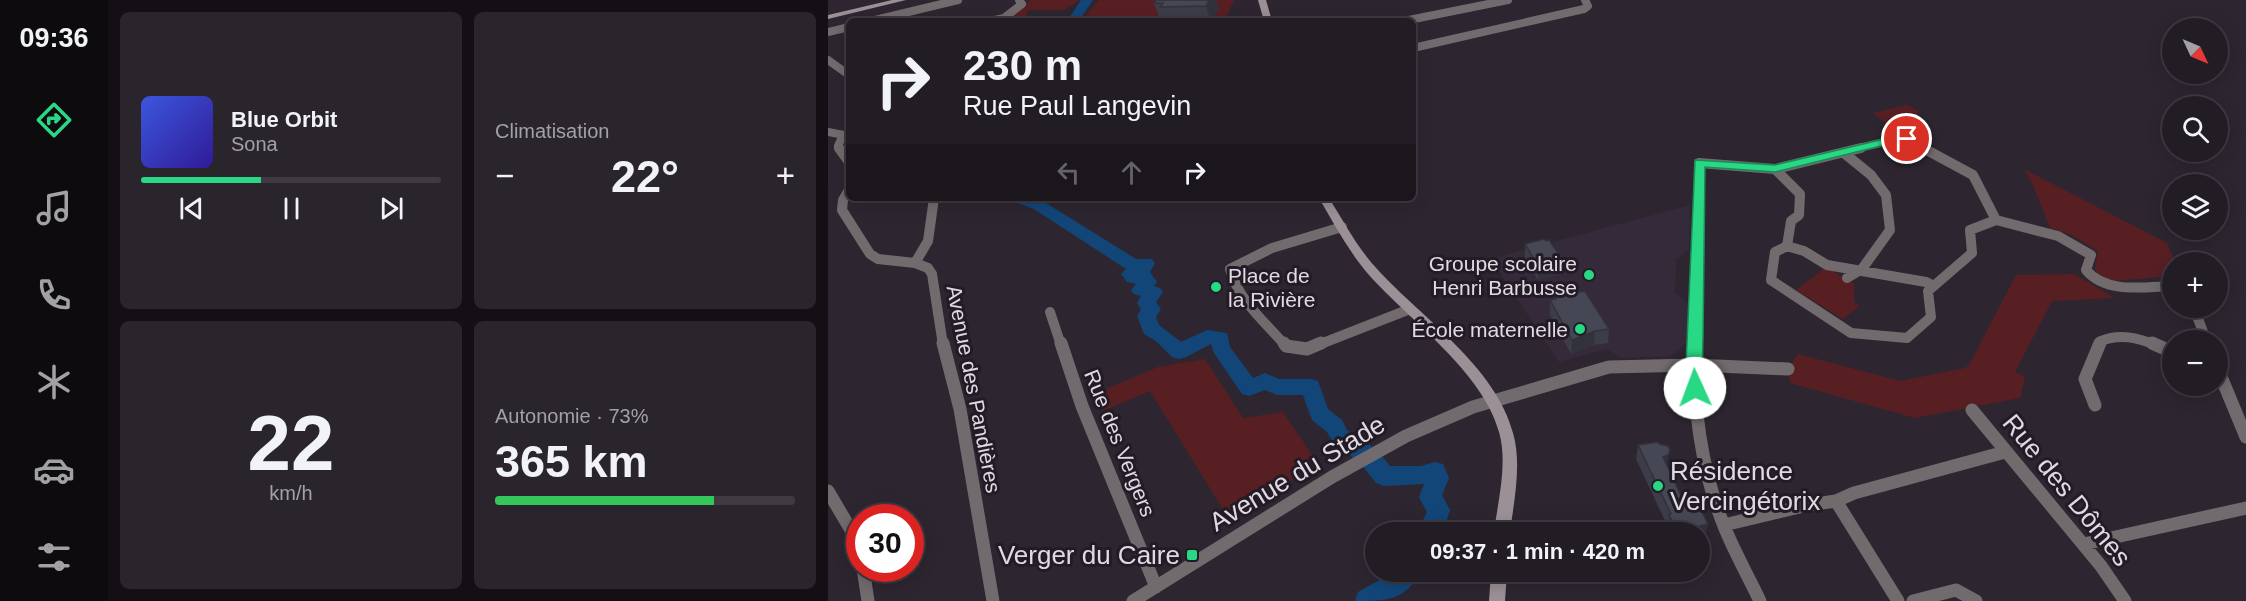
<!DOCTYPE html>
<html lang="fr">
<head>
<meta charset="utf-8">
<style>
  body { margin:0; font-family:Arial,sans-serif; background:#2a252c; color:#f1f3f6; height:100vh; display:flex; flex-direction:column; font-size:22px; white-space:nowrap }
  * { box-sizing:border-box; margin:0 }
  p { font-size:20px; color:#a2a1a6 }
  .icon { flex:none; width:33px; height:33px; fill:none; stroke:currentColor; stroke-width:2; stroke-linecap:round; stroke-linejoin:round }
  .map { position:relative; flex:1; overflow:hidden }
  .panel { display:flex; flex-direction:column; gap:12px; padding:12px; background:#130f14; width:720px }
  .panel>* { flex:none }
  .hud { position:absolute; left:18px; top:18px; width:570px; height:183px; border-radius:9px; box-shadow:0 3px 15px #0003,0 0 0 2px #3f3a41; background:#221c24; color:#f1f3f6; overflow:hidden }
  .needle { width:39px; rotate:134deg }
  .fabs { position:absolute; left:1334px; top:18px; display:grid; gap:12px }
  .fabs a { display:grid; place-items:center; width:66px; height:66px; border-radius:50%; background:#221c24; box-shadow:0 3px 15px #0003,0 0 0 2px #3f3a41; font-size:30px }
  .speed { position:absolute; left:18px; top:504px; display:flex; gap:12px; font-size:30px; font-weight:700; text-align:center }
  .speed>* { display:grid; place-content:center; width:78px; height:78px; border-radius:50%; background:#221c24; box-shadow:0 3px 15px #0003,0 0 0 2px #3f3a41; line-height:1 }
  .speed .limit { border:9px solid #d22; background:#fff; color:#111 }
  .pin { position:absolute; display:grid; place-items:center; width:51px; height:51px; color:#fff; margin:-26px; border:3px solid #fff; border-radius:50%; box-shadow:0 2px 6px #0007 }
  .me { position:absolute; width:66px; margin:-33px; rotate:358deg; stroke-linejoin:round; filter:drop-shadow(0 0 4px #0008) }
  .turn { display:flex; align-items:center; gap:21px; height:126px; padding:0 18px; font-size:27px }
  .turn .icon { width:78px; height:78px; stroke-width:2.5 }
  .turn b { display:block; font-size:42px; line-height:51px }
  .lanes { display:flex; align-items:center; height:57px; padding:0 18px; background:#0003; justify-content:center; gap:30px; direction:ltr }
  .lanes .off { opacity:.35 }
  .big { font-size:45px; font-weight:700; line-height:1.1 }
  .panel .widget { flex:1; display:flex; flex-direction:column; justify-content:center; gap:9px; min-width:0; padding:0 21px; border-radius:9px; background:#2a252c }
  .panel .dial { align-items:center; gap:0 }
  .dial b { font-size:78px; line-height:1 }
  .song { display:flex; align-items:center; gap:18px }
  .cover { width:72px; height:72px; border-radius:9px; background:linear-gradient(135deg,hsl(230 70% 55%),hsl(250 70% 35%)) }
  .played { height:6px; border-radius:3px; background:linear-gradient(90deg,#28d885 40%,#3f3a41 40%) }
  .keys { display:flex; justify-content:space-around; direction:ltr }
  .heat { display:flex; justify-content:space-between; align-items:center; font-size:33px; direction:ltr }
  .charge { height:9px; border-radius:4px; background:linear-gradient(90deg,#34c759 73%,#3f3a41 0) }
  .panel .tiles { flex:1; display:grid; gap:12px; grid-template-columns:repeat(2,1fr) }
  .trip { position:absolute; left:537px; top:522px; width:345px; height:60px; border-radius:30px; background:#221c24; box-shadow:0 3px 15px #0003,0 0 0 2px #3f3a41; font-weight:700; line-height:60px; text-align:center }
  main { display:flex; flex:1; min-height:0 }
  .tabs { display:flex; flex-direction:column; width:108px; justify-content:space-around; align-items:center; background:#0e0b0e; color:#a2a1a6 }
  .tabs .icon { width:42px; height:42px }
  .tabs .selected { color:#28d885 }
  .tabs b { font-size:27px; color:#f1f3f6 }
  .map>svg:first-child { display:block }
  .built { fill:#352a3a }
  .green { fill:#581f23 }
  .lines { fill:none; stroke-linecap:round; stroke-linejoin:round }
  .river { fill:#124679; fill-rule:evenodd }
  .minor-far2 { stroke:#726b6e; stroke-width:8 }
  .minor-far1 { stroke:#726b6e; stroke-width:10 }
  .minor { stroke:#726b6e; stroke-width:13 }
  .secondary { fill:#9b9095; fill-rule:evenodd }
  .wall { fill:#3c3d48 }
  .shaded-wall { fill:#31323b }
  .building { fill:#464754; stroke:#31323b; stroke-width:1.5 }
  .route { fill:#28d885; stroke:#1a8c56; stroke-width:1.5 }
  .poi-dot { fill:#28d885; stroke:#231c27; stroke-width:2 }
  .labels { text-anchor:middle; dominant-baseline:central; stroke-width:6; stroke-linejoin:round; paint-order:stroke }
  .poi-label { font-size:21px; fill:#e0dbe2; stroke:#231c27; text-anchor:end }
  .street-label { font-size:21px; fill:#e0dbe2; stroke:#231c27 }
  .near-poi-label { font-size:26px; fill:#e0dbe2; stroke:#231c27; text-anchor:start }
  .near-street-label { font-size:26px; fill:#e0dbe2; stroke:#231c27 }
</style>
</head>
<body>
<main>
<nav class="tabs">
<b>09:36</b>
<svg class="icon selected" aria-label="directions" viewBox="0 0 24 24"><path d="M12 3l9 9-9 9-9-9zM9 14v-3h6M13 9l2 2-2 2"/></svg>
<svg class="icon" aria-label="music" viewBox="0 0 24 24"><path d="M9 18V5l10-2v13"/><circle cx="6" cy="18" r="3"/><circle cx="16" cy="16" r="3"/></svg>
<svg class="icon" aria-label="phone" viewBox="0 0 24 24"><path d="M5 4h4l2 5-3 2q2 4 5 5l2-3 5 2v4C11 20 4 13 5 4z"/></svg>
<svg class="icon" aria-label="climate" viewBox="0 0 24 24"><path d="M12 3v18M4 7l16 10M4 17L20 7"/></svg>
<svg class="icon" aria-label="car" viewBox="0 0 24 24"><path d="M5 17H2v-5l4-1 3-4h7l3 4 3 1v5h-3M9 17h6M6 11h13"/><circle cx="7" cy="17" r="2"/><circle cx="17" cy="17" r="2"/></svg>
<svg class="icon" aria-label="filters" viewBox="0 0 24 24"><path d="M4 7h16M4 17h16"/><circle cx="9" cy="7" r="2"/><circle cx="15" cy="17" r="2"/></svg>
</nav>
<section class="panel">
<div class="tiles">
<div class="widget">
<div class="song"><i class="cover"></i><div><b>Blue Orbit</b><p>Sona</p></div></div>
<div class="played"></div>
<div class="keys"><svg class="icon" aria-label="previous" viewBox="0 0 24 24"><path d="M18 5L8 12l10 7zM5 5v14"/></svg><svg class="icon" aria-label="pause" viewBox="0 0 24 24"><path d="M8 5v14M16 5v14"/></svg><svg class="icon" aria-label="next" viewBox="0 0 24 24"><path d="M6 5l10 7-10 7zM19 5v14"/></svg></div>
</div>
<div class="widget"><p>Climatisation</p>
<div class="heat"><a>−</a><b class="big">22°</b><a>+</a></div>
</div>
<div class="widget dial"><b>22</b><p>km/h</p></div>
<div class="widget"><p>Autonomie · 73%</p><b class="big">365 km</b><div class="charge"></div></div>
</div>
</section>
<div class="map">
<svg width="1418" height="601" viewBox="0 0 1418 601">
  <rect width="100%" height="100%" fill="#2d2630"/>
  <path class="built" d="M 862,205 L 861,250 L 848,259 L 847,293 L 860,303 L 860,342 L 842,356 L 793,358 L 779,349 L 731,362 L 663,259 Z"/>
  <path class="green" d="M 203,0 L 252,0 L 236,10 L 200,10 L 198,15 L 205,21 L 182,21 L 181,17 Z
    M 271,0 L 406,0 L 397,20 L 427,20 L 253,21 Z
    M 1079,105 L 1091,111 L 1078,134 L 1071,133 L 1045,113 Z
    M 1196,169 L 1339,243 L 1347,262 L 1344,262 L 1344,276 L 1286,281 L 1270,275 L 1267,269 L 1270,251 L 1242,234 L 1222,228 L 1205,185 Z
    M 998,267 L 1026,284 L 1026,302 L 1032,305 L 1015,319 L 968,290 Z
    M 1246,274 L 1287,298 L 1224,301 L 1187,372 L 1197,377 L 1192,398 L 1087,418 L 962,383 L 960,369 L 970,354 L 1072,381 L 1137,368 L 1141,365 L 1188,275 Z
    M 377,359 L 415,418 L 455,412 L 491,465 L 399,516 L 322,391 L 275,411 L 268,393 L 330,367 Z"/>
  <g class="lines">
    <path class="river" d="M 253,0 L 265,0 L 251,21 L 239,21 Z
      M 183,198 L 206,198 L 218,203 L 308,259 L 324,259 L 327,263 L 322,272 L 329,282 L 326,286 L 332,288 L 335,292 L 328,302 L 333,309 L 328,317 L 331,325 L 353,342 L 379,330 L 399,333 L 402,347 L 425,378 L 437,373 L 451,379 L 483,379 L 490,381 L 500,409 L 514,420 L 519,430 L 549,450 L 562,466 L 593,466 L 607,462 L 615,464 L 621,478 L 614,495 L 622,510 L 615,532 L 589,532 L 599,512 L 591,497 L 596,484 L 556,486 L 548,483 L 533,464 L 505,442 L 499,432 L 484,420 L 475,395 L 449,395 L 437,390 L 421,396 L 414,394 L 386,353 L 383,344 L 358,357 L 351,359 L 344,357 L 328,341 L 316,334 L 309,316 L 313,309 L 309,303 L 313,296 L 306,294 L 303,290 L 308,284 L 299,282 L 293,274 L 298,269 L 206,209 L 185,201 Z
      M 566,572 L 592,572 C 578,601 557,601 527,601 L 530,592 Z"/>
    <path class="minor-far2" d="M 43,21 L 130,0
      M 162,21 L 176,18
      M 177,21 L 176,18 L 194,4 L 191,0
      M 576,21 L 680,0
      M 0,32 L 21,27
      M 585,48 L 756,9 L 760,6 L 757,0
      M 0,60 L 21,75
      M 0,132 L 21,136
      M 12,149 L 10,146 L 15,135
      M 1027,149 L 1069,139 L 1079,139 L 1098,149"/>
    <path class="minor-far1" d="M 11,148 L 21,162
      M 1095,148 L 1145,175 L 1168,220 L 1230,236 L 1263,255 L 1258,270 C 1278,294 1316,287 1344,286
      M 1016,153 L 1043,175 L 1058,195 L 1062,230 L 1034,269 L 1019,278
      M 947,169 L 972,194 L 971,215 L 963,221 L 959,246 L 947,252 L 943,280 L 1023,333 L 1079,338 L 1103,317 L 1100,291 L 1144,253 L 1142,230 L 1168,220
      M 21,190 L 15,200 L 14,210 L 42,254 L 50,259 L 87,263
      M 106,198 L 100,241 L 87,263 L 100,268 L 104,274 L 115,345
      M 959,246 L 976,251 L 999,265 L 1098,282 L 1106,286
      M 1366,308 L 1378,340
      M 222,312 L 233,345
      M 457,345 C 437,322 410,300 402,269 L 444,248 L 514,227
      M 490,345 L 582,309
      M 868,345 L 871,163 L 947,169 L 1033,148
      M 1271,345 L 1273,341 C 1292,333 1310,338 1328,345"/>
    <path class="minor" d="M 115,343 L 132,409 L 165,601
      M 233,343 L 254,406 L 328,587
      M 456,343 L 458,346 L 479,349 L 493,343
      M 868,343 C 864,404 873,469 896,526 C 906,551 920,576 932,601
      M 1324,343 L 1344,352
      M 1389,367 L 1418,437
      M 1267,405 L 1257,379 L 1272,343
      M 1144,410 L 1273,566 L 1297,601
      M 0,491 L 23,530 L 32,553
      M 1008,501 L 1070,601
      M 896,525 L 980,505 L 1008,501 L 1026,493 L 1177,452
      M 1256,544 L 1418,508
      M 35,568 L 40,601
      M 305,601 L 504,477 L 578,436 L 645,407 L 781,367 L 866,365 L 960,369
      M 1085,601 L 1128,590 L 1148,601"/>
    <path class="secondary" d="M 64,0 L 78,0 L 0,19 L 0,15 Z
      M 430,0 L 438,0 L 444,21 L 436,21 Z
      M 491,198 L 501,198 C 516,222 530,249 550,270 C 594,318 668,367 685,433 C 694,464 686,501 682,532 L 666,532 C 670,500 680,464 671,432 C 655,372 581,320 541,275 C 521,252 506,224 491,198 Z
      M 663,572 L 679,572 L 677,601 L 661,601 Z"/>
  </g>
  <path class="wall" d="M 328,0 L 388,0 L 391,8 L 384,21 L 338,21 L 337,19 L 332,19 L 326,3 Z
    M 697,244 L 732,256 L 732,271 L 730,271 L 730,275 L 710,280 L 697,258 Z
    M 726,296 L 781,329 L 780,343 L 766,345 L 743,354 L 722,315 L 722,300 L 726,299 Z
    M 831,444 L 838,465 L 860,511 L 880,524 L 876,538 L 872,532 L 840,532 L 838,528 L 839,525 L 808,459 L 810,445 Z"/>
  <path class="shaded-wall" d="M 381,0 L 388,0 L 391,8 L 384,21 L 383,21 L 378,6 Z
    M 732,256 L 732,271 L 730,271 L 730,275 L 710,280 L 710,266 Z
    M 767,331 L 766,345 L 743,354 L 744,340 Z
    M 842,450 L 839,464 L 837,469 L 835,457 Z
    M 880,524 L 876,538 L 872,539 L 872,532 L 849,532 Z"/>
  <path class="building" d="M 328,0 L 381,0 L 378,6 L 332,7 L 335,3 L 326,3 Z
    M 716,239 L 718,241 L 721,240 L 732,256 L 728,257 L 730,260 L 710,266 L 697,244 Z
    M 751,290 L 752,292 L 757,291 L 781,329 L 767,331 L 744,340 L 722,300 L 728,299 L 726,296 Z
    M 830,442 L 831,444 L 840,446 L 842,450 L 840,455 L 835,457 L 860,511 L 872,508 L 880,524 L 849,532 L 841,515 L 843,514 L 810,445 Z"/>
  <path class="route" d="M 1069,136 L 1079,136 L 1084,139 L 1079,142 L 1069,142 L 947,172 L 877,167 L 875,340 C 874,351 876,386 873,392 L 862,392 L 858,365 L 867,160 L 947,165 Z"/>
  <g class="poi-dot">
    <circle cx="761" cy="275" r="6"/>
    <circle cx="388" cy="287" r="6"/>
    <circle cx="752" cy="329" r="6"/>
    <circle cx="830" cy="486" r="6"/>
    <rect x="358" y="549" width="12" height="12" rx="3"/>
  </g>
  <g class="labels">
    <g class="poi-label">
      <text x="749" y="263">Groupe scolaire<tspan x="749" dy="24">Henri Barbusse</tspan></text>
      <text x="400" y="275" text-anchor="start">Place de<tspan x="400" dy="24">la Rivière</tspan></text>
      <text x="740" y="329">École maternelle</text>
    </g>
    <g class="street-label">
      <text transform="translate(146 389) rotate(79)">Avenue des Pandières</text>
      <text transform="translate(292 443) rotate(68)">Rue des Vergers</text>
    </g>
    <g class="near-poi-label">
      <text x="842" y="471">Résidence<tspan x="842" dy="30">Vercingétorix</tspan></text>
      <text x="352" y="555" text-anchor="end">Verger du Caire</text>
    </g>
    <g class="near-street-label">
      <text transform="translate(469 473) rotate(-31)">Avenue du Stade</text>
      <text transform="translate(1239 490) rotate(51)">Rue des Dômes</text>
    </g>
  </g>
</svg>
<div class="fabs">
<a><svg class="needle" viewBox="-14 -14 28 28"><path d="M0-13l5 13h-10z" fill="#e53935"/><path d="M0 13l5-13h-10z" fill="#a2a1a6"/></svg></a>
<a><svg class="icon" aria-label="search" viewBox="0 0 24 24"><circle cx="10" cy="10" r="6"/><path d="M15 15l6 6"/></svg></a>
<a><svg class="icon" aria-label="layers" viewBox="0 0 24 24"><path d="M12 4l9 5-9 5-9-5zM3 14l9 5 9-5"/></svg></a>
<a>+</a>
<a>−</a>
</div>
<div class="speed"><div class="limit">30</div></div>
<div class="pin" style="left:1079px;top:139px;background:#d93025"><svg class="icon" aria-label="arrive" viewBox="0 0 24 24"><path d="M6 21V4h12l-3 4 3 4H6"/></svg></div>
<svg class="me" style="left:867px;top:388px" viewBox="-20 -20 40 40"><circle r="19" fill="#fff"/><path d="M0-13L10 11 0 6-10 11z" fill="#28d885"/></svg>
<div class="trip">09:37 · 1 min · 420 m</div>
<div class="hud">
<div class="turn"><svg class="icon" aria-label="right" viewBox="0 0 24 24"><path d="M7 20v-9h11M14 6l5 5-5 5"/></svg><div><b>230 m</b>Rue Paul Langevin</div></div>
<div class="lanes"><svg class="icon off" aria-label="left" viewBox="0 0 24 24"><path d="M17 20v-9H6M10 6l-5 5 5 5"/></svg><svg class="icon off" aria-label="ahead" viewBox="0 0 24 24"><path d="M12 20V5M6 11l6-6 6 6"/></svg><svg class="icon" aria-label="right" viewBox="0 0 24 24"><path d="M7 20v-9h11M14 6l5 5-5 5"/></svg></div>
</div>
</div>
</main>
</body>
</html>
